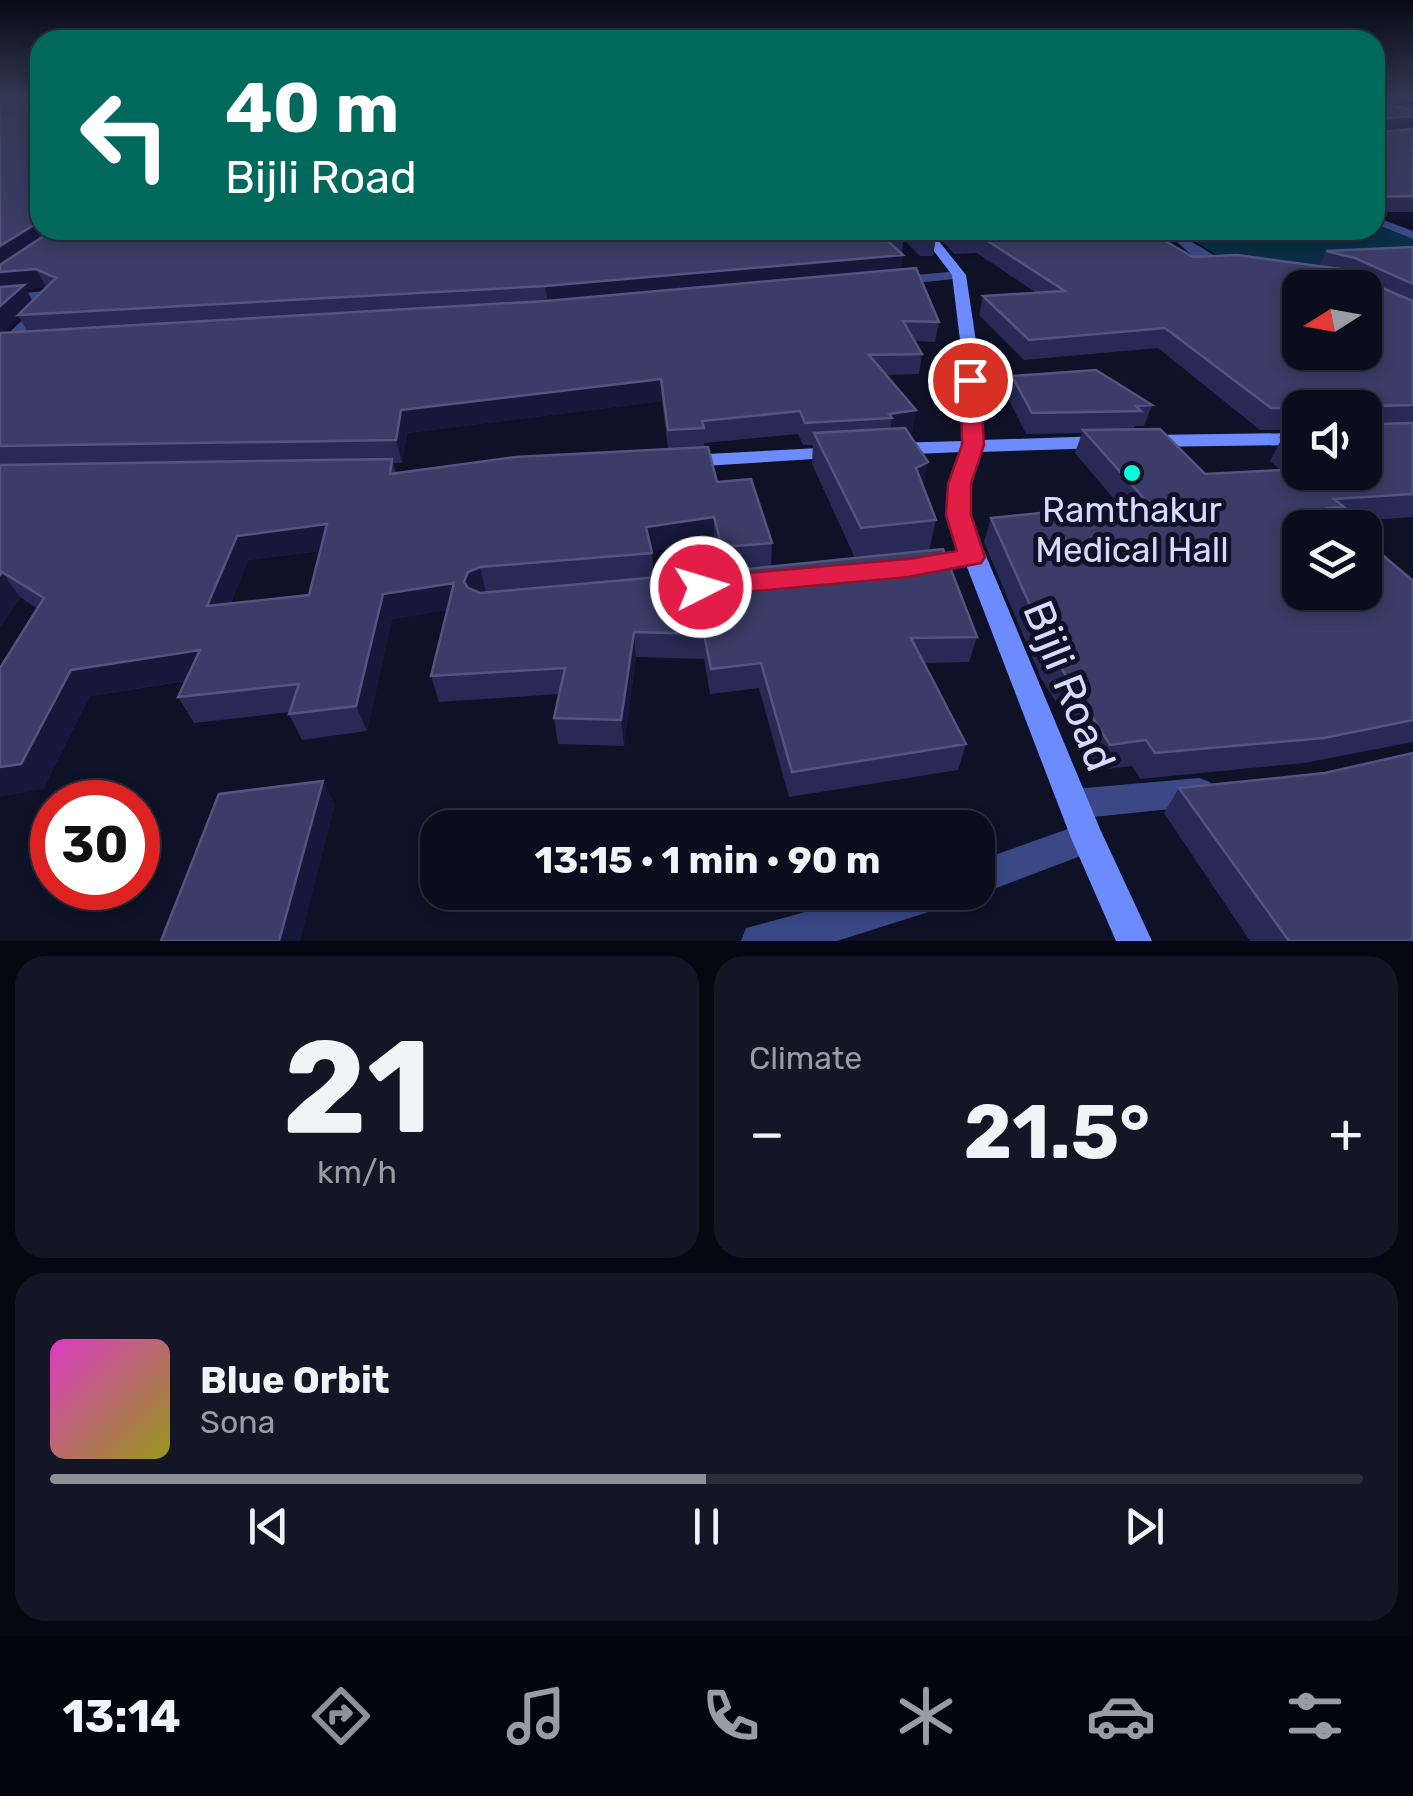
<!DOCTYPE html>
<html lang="en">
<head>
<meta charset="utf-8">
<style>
  body { margin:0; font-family:Rubik,sans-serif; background:#141626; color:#f1f3f6; height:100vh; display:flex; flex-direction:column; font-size:38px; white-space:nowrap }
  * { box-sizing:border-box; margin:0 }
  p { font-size:32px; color:#9a9ca4 }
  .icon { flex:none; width:55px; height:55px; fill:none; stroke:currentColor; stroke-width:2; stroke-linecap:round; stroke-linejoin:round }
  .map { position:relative; height:941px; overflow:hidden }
  .panel { display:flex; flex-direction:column; gap:15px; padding:15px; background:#060710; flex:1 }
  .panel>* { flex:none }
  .top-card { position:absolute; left:30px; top:30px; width:1355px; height:210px; border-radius:30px; box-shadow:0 5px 15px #0003,0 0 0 2px #2b2d3b; background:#00695c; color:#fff; overflow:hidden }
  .needle { width:65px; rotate:259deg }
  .controls { position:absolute; left:1282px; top:270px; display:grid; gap:20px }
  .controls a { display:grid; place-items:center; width:100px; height:100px; border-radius:20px; background:#0b0d1d; box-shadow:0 5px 15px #0003,0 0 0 2px #2b2d3b; font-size:50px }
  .speed { position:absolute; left:30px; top:780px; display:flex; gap:20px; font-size:50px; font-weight:700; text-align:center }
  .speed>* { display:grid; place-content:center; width:130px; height:130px; border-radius:50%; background:#0b0d1d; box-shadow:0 5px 15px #0003,0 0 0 2px #2b2d3b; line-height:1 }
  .speed .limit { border:15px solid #d22; background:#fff; color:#111 }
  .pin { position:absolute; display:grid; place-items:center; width:85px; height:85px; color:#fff; margin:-42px; border:5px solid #fff; border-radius:50%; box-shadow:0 2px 10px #0007 }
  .me { position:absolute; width:110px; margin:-55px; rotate:85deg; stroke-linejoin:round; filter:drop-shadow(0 0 8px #0008) }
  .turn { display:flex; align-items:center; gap:35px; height:210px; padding:0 30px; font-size:45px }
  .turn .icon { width:130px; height:130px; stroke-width:2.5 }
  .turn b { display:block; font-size:70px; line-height:85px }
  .big { font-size:75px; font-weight:700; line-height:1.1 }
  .panel .tile { flex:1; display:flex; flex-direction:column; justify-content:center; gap:15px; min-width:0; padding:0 35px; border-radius:30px; background:#141626 }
  .panel .dial { align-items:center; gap:0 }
  .dial b { font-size:130px; line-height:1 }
  .song { display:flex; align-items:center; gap:30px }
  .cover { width:120px; height:120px; border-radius:15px; background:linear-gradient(135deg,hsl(310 70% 55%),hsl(60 70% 35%)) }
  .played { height:10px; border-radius:5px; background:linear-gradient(90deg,#8c9099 50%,#2b2d3b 50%) }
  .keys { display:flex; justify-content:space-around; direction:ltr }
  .heat { display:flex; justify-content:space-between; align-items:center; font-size:55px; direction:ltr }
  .panel .tiles { flex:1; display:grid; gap:15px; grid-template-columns:1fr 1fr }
  .tile:last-child { grid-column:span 2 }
  .trip { position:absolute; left:420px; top:810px; width:575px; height:100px; border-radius:30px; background:#0b0d1d; box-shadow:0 5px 15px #0003,0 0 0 2px #2b2d3b; font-weight:700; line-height:100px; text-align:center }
  .tabs { display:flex; height:160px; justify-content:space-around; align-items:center; background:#04050c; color:#9a9ca4 }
  .tabs .icon { width:70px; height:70px }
  .tabs .selected { color:#8c9099 }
  .tabs b { font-size:45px; color:#f1f3f6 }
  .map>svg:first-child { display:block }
  .water { fill:#0a2e45 }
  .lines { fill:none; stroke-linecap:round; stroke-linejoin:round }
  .lane { fill:#3a4986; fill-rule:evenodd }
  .street { fill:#3a4986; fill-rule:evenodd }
  .secondary { fill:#6c8bff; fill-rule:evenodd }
  .wall { fill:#282955; fill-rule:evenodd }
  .shaded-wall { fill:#16183b }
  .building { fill:#3b3c67; stroke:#53557f; stroke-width:2.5; fill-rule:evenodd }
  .route { fill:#e11d48; stroke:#92132f; stroke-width:2.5 }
  .poi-dot { fill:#01ffdc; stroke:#0f1127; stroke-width:4 }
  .labels { text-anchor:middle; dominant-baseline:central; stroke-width:10; stroke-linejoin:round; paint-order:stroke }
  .poi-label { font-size:35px; fill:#d5daff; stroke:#0f1127 }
  .near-street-label { font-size:42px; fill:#d5daff; stroke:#0f1127 }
</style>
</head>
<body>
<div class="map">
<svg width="1413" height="941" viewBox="0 0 1413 941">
  <rect width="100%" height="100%" fill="#0f1127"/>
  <path class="water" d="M 1375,225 L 1413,239 L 1413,266 L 1245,266 L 1215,254 L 1177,230 L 1375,230 Z"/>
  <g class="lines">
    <path class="lane" d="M 1087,822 L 1099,827 L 1103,838 L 1099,849 L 978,895 L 972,892 L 978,892 L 978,861 Z
      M 879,892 L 955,892 L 950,904 L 938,909 L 837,941 L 741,941 L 746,928 Z"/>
    <path class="street" d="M 1375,217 L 1413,231 L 1413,239 L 1375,224 Z
      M 1163,230 C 1176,230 1219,258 1231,267 L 1220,270 L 1193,256 Z
      M 959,271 L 966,275 L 964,278 L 895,285 L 888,281 L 895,277 Z
      M 46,291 L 62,298 L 6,352 L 0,354 L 0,341 L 45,299 L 0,303 L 0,295 Z
      M 972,549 L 980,552 L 983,557 L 980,562 L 922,574 L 914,572 L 910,566 L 914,560 Z
      M 753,574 L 761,576 L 765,582 L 761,588 L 638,602 L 629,599 L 626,593 L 629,587 L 638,584 Z
      M 1199,778 L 1210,782 L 1215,792 L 1210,802 L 1199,806 L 1074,819 L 1063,814 L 1058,804 L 1063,794 L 1074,789 Z"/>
    <path class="secondary" d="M 918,230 L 930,230 L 966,275 L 977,348 L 982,440 L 1103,436 L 1113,442 L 1103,448 L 980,452 L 969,484 L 969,515 L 1100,829 L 1152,941 L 1116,941 L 1071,838 L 947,515 L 949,484 L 961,452 L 892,455 L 882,449 L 892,443 L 963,441 L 961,348 L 952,275 Z
      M 1300,433 L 1300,445 L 1147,447 L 1138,441 L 1147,435 Z
      M 838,447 L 848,453 L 845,457 L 688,467 L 678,461 L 688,455 Z"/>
  </g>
  <path class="wall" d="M 0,95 L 40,95 L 40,230 L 929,230 L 936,238 L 933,256 L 920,256 L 903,239 L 901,270 L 939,322 L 935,342 L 915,341 L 922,354 L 919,374 L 886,375 L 916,410 L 912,432 L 908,433 L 928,462 L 923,487 L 936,520 L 929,551 L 977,637 L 969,662 L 924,663 L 966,744 L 958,770 L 789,797 L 759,688 L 710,694 L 704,659 L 636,657 L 624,746 L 558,744 L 554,718 L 559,694 L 439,702 L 431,676 L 447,610 L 392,619 L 367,731 L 302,740 L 289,714 L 290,712 L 194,723 L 178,697 L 186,681 L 90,696 L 43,789 L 38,609 L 20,597 L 0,627 ZM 46,287 L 33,301 L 26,289 ZM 19,317 L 27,331 L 2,333 ZM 662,401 L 668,449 L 396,473 L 393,463 L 402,463 L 407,433 ZM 798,434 L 803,445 L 813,445 L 812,464 L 855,558 L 771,567 L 772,543 L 717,482 L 704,447 L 704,443 ZM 714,542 L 722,572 L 728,572 L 728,586 L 662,593 L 654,578 L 652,551 ZM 320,551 L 309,595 L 231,603 L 248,560 Z
    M 1375,95 L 1378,102 L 1381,95 L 1413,95 L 1413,129 L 1381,131 L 1413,129 L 1413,212 L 1375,212 Z
    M 933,230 L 1146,230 L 1193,257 L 1319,266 L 1326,251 L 1413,247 L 1413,517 L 1344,522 L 1413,581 L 1413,742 L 1304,763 L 1140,779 L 1132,766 L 1098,770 L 1041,678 L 984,542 L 991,518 L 1119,505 L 1075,453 L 1082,433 L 1026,434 L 1007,396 L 1012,376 L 1152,405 L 1144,426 L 1135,426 L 1134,429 L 1205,474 L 1281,470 L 1270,461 L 1282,438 L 1289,438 L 1293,430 L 1260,430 L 1158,348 L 1024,360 L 979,315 L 983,296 L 1035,292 L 977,253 L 954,254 ZM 1300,408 L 1365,408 L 1365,472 L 1300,472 Z
    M 1325,773 L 1413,941 L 1250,941 L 1164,813 L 1179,788 Z"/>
  <path class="shaded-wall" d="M 1413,116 L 1413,128 L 1375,131 L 1375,127 L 1380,119 Z
    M 40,221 L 40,230 L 58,230 L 0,270 L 0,246 Z
    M 903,255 L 900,273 L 548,305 L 545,286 Z
    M 36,269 L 46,287 L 26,289 L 34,304 L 18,315 L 19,317 L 0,335 L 0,272 Z
    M 661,379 L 662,401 L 407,433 L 402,463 L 396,440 L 401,410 Z
    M 916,410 L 912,432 L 889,436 L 892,418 L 889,414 Z
    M 928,462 L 922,494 L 916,468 Z
    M 714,517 L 714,542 L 647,552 L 646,527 Z
    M 327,524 L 336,549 L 248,560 L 220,631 L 207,606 L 237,536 Z
    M 480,567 L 486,592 L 474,597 L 464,582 L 468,572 Z
    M 2,572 L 20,597 L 0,627 L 0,575 Z
    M 454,583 L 460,608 L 392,619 L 367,731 L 356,706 L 383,594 Z
    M 634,632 L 636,657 L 624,746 L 621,720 Z
    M 200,650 L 214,676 L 90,696 L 43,789 L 0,797 L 0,767 L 71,670 Z
    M 323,781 L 335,805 L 300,941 L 279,941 Z"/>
  <path class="building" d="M 0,95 L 40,95 L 40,221 L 0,246 ZM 37,100 L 37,110 L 27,110 L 27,101 Z
    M 1375,95 L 1377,95 L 1377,102 L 1413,110 L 1413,116 L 1380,119 L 1377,122 L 1381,132 L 1413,129 L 1413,196 L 1375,197 Z
    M 1392,95 L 1413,95 L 1413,100 Z
    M 53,230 L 899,230 L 904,240 L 888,241 L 903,255 L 545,286 L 18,315 L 56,278 L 36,269 L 0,272 L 0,265 Z
    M 914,230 L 929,230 L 936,238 L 923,239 Z
    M 951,230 L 1146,230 L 1193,257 L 1237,255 L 1371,273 L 1373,284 L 1413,301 L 1413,405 L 1375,406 L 1374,420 L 1378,424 L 1413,423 L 1413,494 L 1334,499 L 1344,507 L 1328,508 L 1350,528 L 1300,528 L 1300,592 L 1365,592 L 1365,540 L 1413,581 L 1413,720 L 1324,738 L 1155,753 L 1146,740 L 1110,745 L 1051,652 L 991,518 L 1147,502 L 1083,430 L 1160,429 L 1205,474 L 1300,469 L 1300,472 L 1365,472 L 1365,408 L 1271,408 L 1165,328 L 1029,340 L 983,296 L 1065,291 L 980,236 L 957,237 ZM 1300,288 L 1365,288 L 1365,352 L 1300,352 Z
    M 1413,247 L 1413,284 L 1355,258 L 1326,251 Z
    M 916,268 L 939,322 L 903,321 L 922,354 L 869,355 L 916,410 L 889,414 L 892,418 L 805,423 L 800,411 L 702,421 L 704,428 L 668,430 L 661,379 L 401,410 L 396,440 L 0,446 L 0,333 L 546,301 Z
    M 24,285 L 0,306 L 0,287 Z
    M 1096,370 L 1152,405 L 1136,406 L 1141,411 L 1032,413 L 1012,376 Z
    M 905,428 L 928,462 L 916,468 L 936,520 L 861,528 L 814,433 Z
    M 1300,437 L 1300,452 L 1282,438 Z
    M 708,447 L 717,482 L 751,479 L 772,543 L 722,547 L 714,517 L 646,527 L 652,553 L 480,567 L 468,572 L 464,582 L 468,588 L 480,593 L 658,577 L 662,593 L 732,586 L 728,571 L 943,549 L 977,637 L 911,638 L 966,744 L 792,772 L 761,663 L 711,669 L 704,634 L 634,632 L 621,720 L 554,718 L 565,668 L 431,676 L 454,583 L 383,594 L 356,706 L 289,714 L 299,684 L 178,697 L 200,650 L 71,670 L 21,764 L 0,767 L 0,668 L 44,598 L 2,572 L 0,575 L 0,465 L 392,459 L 390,474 L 515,457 ZM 327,524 L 309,595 L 207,606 L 237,536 Z
    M 1413,753 L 1413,941 L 1289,941 L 1179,788 L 1325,773 Z
    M 323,781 L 279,941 L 161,941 L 219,794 Z"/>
  <linearGradient id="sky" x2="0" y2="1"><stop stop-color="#080915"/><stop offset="0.42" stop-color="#313852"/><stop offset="1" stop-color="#313852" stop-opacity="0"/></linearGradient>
  <rect width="1413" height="227" fill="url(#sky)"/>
  <path class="route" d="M 970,374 L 980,380 L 984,445 L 971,484 L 971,515 L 985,557 L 981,563 L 908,577 L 701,596 L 692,594 L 688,587 L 692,580 L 701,577 L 908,559 L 957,551 L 946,515 L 948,484 L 962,445 L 961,380 Z"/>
  <circle class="poi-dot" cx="1132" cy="473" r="10"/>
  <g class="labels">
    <g class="poi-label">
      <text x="1132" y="510">Ramthakur<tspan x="1132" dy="40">Medical Hall</tspan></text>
    </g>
    <g class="near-street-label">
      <text transform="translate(1069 686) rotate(68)">Bijli Road</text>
    </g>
  </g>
</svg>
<div class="controls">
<a><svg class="needle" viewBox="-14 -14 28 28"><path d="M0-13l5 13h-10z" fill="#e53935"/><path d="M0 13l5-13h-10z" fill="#9a9ca4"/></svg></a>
<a><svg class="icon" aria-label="sound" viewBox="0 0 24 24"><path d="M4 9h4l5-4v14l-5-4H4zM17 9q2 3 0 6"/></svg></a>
<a><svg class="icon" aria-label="layers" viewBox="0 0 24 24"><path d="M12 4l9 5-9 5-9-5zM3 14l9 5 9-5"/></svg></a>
</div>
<div class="speed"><div class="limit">30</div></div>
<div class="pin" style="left:970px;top:380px;background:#d93025"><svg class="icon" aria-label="arrive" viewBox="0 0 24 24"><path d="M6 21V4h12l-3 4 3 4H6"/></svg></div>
<svg class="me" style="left:701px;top:587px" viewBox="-20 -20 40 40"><circle r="17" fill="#e11d48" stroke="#fff" stroke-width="3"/><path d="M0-11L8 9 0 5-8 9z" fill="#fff"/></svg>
<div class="trip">13:15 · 1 min · 90 m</div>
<div class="top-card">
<div class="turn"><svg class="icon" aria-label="left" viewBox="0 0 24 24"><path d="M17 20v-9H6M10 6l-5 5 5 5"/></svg><div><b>40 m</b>Bijli Road</div></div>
</div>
</div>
<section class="panel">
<div class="tiles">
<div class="tile dial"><b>21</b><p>km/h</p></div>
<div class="tile"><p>Climate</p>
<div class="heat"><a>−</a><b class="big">21.5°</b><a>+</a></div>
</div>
<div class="tile">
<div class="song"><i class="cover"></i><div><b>Blue Orbit</b><p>Sona</p></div></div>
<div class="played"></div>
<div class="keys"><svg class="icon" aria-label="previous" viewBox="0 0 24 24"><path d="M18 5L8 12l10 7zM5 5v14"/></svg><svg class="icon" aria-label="pause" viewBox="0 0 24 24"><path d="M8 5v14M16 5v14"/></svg><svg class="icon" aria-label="next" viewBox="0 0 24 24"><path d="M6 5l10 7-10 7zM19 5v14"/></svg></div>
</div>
</div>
</section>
<nav class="tabs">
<b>13:14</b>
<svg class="icon selected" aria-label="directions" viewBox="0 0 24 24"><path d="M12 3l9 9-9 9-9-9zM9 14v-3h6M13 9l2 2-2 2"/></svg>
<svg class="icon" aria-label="music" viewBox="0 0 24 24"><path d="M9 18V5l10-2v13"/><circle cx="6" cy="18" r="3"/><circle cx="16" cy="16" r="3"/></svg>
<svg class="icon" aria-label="phone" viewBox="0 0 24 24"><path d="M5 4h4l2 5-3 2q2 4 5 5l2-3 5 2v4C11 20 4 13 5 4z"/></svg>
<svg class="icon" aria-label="climate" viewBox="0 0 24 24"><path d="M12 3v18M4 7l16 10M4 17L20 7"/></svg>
<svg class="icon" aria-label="car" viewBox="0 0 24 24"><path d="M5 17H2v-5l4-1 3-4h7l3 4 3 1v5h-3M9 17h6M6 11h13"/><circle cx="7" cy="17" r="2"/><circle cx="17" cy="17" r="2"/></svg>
<svg class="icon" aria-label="filters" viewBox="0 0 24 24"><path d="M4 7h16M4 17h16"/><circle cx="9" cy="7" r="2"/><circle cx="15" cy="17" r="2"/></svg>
</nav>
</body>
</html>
